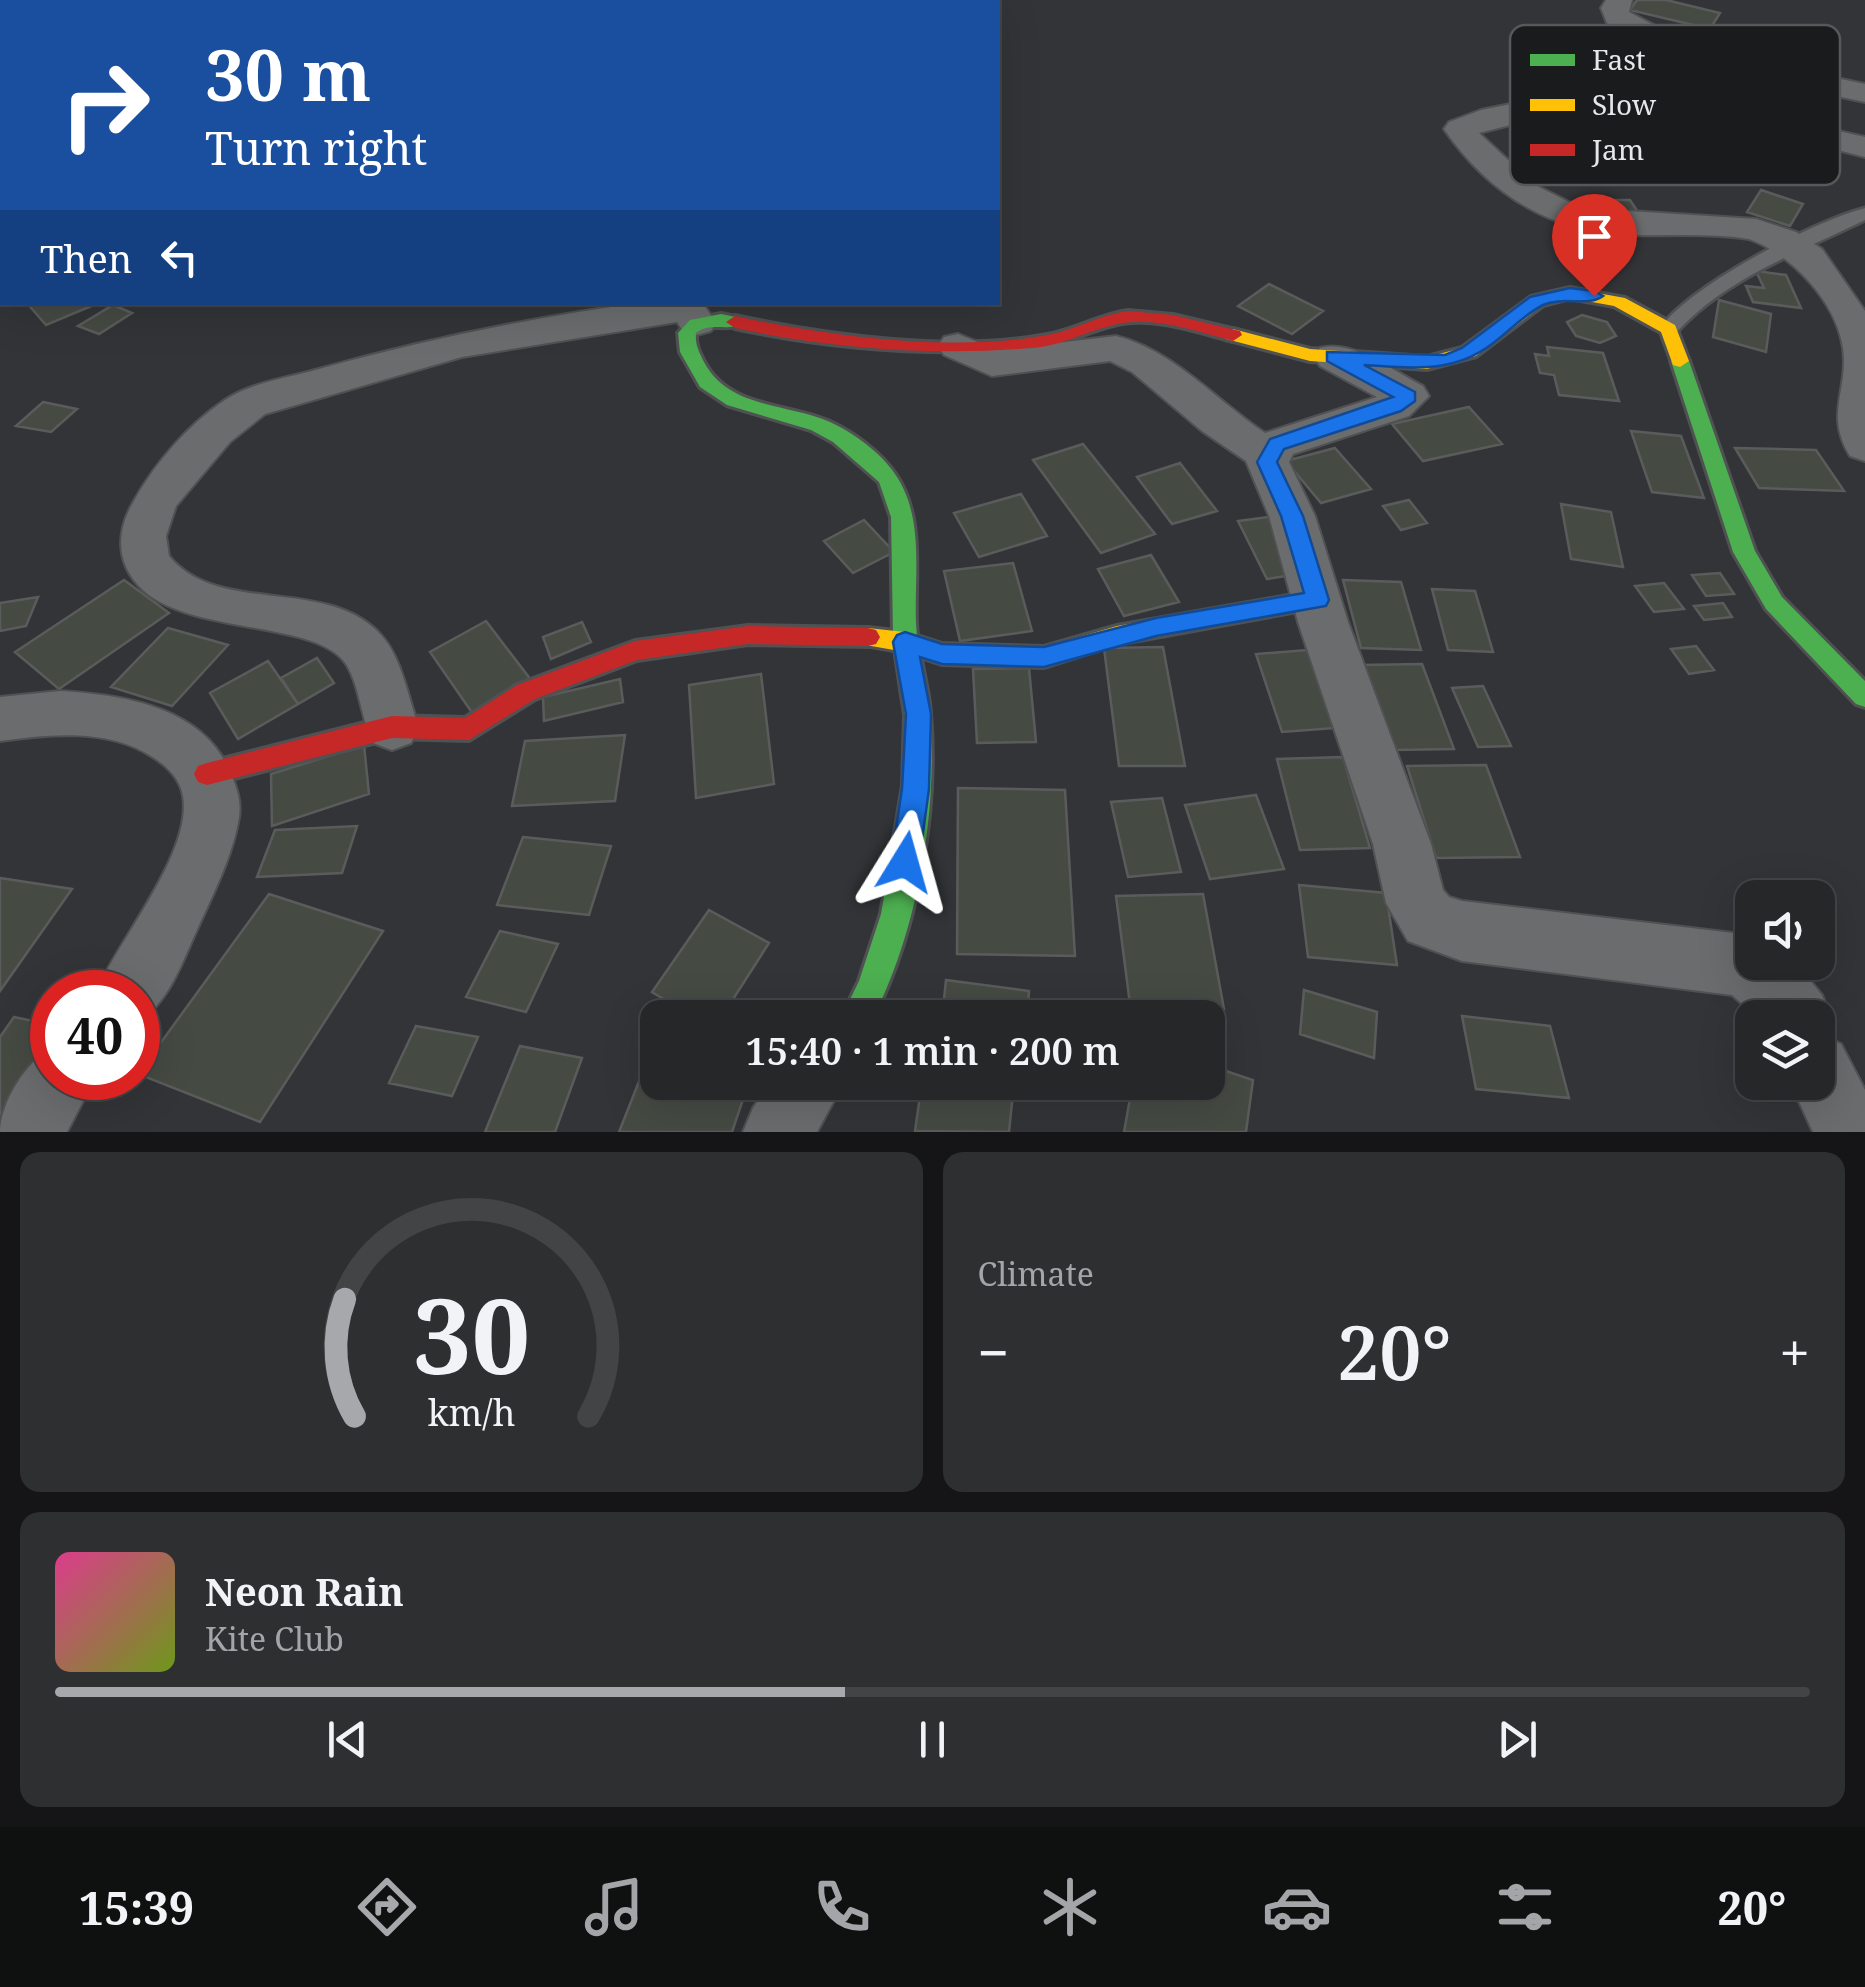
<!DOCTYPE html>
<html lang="en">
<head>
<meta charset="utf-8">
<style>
  body { margin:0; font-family:"Noto Serif",serif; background:#2e2f31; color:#f1f3f6; height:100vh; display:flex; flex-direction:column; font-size:38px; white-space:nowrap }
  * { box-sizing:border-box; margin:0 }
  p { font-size:32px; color:#a4a5a8 }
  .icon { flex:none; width:55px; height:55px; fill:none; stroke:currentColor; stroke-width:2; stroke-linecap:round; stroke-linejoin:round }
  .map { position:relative; height:1132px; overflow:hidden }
  .details { display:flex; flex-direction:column; gap:20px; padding:20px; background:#151517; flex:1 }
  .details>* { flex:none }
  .guide { position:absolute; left:0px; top:0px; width:1000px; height:305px; box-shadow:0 10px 40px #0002,0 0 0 2px #424446; background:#1a4fa0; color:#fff; overflow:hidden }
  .fabs { position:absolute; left:1735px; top:880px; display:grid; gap:20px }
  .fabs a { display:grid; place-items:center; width:100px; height:100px; border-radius:20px; background:#262729; box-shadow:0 10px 40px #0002,0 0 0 2px #424446; font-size:50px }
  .speed { position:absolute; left:30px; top:970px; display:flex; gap:20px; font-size:50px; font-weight:700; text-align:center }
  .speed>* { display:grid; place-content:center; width:130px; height:130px; border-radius:50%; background:#262729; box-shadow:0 10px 40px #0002,0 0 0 2px #424446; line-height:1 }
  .speed .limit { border:15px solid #d22; background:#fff; color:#111 }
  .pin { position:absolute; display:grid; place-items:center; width:85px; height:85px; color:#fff; margin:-102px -42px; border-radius:50% 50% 50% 0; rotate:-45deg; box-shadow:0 0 10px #0007 }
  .pin .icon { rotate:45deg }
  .me { position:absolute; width:110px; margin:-55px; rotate:8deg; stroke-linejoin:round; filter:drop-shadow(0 0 8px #0008) }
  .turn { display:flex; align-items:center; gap:35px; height:210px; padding:0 40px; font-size:45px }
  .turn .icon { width:130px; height:130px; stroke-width:2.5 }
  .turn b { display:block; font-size:70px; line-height:85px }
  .then { display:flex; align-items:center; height:95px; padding:0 40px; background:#0003; gap:20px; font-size:38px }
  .big { font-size:75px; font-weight:600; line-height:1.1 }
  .details .card { flex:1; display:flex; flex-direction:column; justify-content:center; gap:15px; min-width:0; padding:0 35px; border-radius:20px; background:#2e2f31 }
  .details .dial { align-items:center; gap:0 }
  .dial svg { height:260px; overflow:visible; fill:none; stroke:#424446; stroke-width:7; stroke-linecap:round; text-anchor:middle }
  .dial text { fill:#f1f3f6; stroke:none }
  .song { display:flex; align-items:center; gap:30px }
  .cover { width:120px; height:120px; border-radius:15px; background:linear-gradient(135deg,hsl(330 70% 55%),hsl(80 70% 35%)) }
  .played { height:10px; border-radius:5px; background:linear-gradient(90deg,#a7a8ab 45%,#424446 45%) }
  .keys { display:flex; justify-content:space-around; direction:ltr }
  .heat { display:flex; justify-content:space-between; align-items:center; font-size:55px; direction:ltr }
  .details .tiles { flex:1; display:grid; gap:20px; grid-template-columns:1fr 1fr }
  .card:last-child { grid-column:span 2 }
  .trip { position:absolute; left:640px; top:1000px; width:585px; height:100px; border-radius:20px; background:#262729; box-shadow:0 10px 40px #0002,0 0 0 2px #424446; font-weight:600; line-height:100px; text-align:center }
  .tabs { display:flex; height:160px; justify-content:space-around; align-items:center; background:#0f1010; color:#a4a5a8 }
  .tabs .icon { width:70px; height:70px }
  .tabs .on { color:#a7a8ab }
  .tabs b { font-size:45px; color:#f1f3f6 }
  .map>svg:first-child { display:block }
  .building { fill:#454a43; stroke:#5a5c5c; stroke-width:2.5 }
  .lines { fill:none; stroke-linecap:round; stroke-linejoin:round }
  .lane-casing { stroke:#4f5153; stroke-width:5 }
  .street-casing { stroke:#4f5153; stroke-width:4 }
  .fast-casing { stroke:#4f5153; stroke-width:6 }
  .slow-casing { stroke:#4f5153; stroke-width:6 }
  .jam-casing { stroke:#4f5153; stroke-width:6 }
  .lane { fill:#6b6c6e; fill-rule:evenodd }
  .street { fill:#6b6c6e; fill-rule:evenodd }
  .fast { fill:#4caf50; fill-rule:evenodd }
  .slow { fill:#ffc107; fill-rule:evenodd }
  .jam { fill:#c62828; fill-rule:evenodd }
  .route { fill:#1a73e8; stroke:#114b97; stroke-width:2.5 }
  .key { fill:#1a1b1d; stroke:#57585a; stroke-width:2.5 }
  .key-label { font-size:28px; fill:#e6e7ea }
</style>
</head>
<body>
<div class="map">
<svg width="1865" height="1132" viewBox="0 0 1865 1132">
  <rect width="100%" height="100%" fill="#323437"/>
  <path class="building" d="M 1637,0 L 1666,0 L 1720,13 L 1710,29 L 1630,10 Z
    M 1761,190 L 1803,204 L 1790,226 L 1747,212 Z
    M 1601,200 L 1630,200 L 1640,215 L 1612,215 Z
    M 1756,271 L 1786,275 L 1801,308 L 1753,302 L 1746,286 L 1764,288 Z
    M 1269,284 L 1323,311 L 1292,334 L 1238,306 Z
    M 1719,300 L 1771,314 L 1766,352 L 1713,337 Z
    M 26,302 L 101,302 L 46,325 Z
    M 113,305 L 132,313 L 99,334 L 78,326 Z
    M 1582,315 L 1607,322 L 1616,336 L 1600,343 L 1576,336 L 1567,322 Z
    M 1547,347 L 1603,353 L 1619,401 L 1559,395 L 1554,375 L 1540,373 L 1535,354 L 1549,356 Z
    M 43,402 L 77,409 L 51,432 L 16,426 Z
    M 1469,407 L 1502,444 L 1423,461 L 1392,424 Z
    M 1631,431 L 1681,436 L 1704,498 L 1652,492 Z
    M 1083,444 L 1155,534 L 1101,553 L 1033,460 Z
    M 1335,448 L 1371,489 L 1321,503 L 1286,461 Z
    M 1735,448 L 1816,450 L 1844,491 L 1759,488 Z
    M 1180,463 L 1217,511 L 1172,524 L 1137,477 Z
    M 1021,494 L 1047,536 L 979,557 L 954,513 Z
    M 1409,500 L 1427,523 L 1401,530 L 1383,506 Z
    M 1561,504 L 1611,512 L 1623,567 L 1571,559 Z
    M 1268,517 L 1298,574 L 1267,579 L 1238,521 Z
    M 864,520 L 894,552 L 853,573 L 824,541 Z
    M 1151,555 L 1179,602 L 1124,616 L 1098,569 Z
    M 1013,563 L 1032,631 L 960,641 L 944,571 Z
    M 1720,573 L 1734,594 L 1706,596 L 1692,575 Z
    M 124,580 L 169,613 L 59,689 L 15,652 Z
    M 1343,580 L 1401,582 L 1421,650 L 1361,648 Z
    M 1664,583 L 1684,609 L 1654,612 L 1635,586 Z
    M 1432,589 L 1475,591 L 1493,652 L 1448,650 Z
    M 38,597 L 26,626 L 0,631 L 0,603 Z
    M 1723,603 L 1732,617 L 1704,620 L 1694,606 Z
    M 486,621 L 531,680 L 473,714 L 430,652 Z
    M 582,622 L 591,642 L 551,659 L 543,637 Z
    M 168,628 L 228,645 L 172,706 L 111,687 Z
    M 1696,646 L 1714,670 L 1689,674 L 1671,649 Z
    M 1163,647 L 1185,766 L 1119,766 L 1104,648 Z
    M 1320,649 L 1349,727 L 1282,732 L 1256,654 Z
    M 317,658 L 334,683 L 298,704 L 281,678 Z
    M 268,661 L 298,704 L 238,739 L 210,693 Z
    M 1422,664 L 1454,749 L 1393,750 L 1363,665 Z
    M 1029,668 L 1036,742 L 977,743 L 973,669 Z
    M 761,674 L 774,784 L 696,798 L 689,685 Z
    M 620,679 L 623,702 L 544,721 L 543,697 Z
    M 1483,686 L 1511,746 L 1478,747 L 1452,688 Z
    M 625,735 L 615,801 L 512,806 L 525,741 Z
    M 364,745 L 369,794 L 272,826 L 271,774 Z
    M 1343,757 L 1370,848 L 1300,850 L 1277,759 Z
    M 1486,765 L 1520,857 L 1436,858 L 1407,766 Z
    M 958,788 L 1065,790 L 1075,956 L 957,954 Z
    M 1256,795 L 1284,869 L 1210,879 L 1185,805 Z
    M 1162,798 L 1181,872 L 1128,877 L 1111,802 Z
    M 357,826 L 342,873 L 257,877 L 275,830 Z
    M 523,837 L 611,846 L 589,915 L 497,905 Z
    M 0,878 L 72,889 L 0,991 Z
    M 1299,885 L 1386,893 L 1397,965 L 1308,957 Z
    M 269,894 L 383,931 L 260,1122 L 138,1074 Z
    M 1203,894 L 1224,1009 L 1131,1012 L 1116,896 Z
    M 709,910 L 769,943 L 721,1018 L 695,1018 L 652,992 Z
    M 500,931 L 558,944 L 526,1012 L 466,997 Z
    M 946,980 L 1029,991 L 1027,1018 L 942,1018 Z
    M 1304,990 L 1377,1012 L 1374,1058 L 1300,1034 Z
    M 1462,1016 L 1550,1026 L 1569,1098 L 1476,1089 Z
    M 14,1017 L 52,1025 L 52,1060 L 14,1117 L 0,1114 L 0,1037 Z
    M 416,1026 L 478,1037 L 452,1096 L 389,1083 Z
    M 520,1046 L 582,1058 L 555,1132 L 485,1132 Z
    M 653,1046 L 658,1047 L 658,1082 L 749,1082 L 732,1132 L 619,1132 Z
    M 1208,1065 L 1253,1080 L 1246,1132 L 1124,1132 L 1133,1082 L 1208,1082 Z
    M 922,1082 L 1013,1093 L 1009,1132 L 915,1131 Z"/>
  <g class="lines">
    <g class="lane-casing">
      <path id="lane" d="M 1865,208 L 1865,220 C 1800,252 1725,278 1676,333 L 1662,333 L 1659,329 C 1691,285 1812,222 1865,208 Z"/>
    </g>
    <g class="street-casing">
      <path id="street" d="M 651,0 L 692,0 L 693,2 L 652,2 Z
        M 838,0 L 864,0 L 864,2 L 838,2 Z
        M 1606,0 L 1632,0 L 1629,12 L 1699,49 L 1865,84 L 1865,102 L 1690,65 L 1620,82 L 1581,107 L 1479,133 L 1535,185 L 1581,208 L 1756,219 L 1796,232 L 1822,249 L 1865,311 L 1865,461 L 1850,456 C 1824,414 1849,390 1843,348 C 1836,301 1792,255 1749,239 C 1710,233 1671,236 1632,235 C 1551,233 1490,195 1444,129 L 1449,122 L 1481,110 L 1560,94 L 1600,70 L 1664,54 L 1607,23 L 1601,8 Z
        M 1803,123 L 1865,137 L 1865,157 L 1803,141 L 1723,147 L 1635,164 L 1624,161 L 1619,154 L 1624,147 L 1723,127 Z
        M 0,124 L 2,124 L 2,142 L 0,142 Z
        M 646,302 L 702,302 L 716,323 L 711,331 L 697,335 L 683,331 L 677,322 L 462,357 L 265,414 L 230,442 L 176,506 L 166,536 L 169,556 C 219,617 327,575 381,635 C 402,658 408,698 419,727 L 411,743 L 392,750 L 373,743 C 361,719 360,686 346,664 C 317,620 192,635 143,590 C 115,564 116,531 134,501 C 155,463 189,424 225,400 C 252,382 288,378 319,369 C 426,339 535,317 646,302 Z
        M 958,334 L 997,350 L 1116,336 C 1173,350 1217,401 1265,433 L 1377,397 L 1320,366 L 1314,357 L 1320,348 C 1353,339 1393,371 1423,386 L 1429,396 L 1409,416 L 1293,454 L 1289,462 L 1315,516 L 1348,622 L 1431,844 L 1443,890 L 1449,897 L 1462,901 L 1742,934 L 1752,939 L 1752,962 L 1795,962 L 1822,995 L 1831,1018 L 1824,1036 L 1841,1044 L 1865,1090 L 1865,1132 L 1813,1132 L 1790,1082 L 1818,1082 L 1818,1018 L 1758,1018 L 1732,995 L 1462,961 L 1408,941 L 1386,903 L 1373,844 L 1298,622 L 1269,516 L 1246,461 L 1202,431 L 1132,372 L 1110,361 L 992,376 L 944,355 L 938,346 L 944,337 Z
        M 60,691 C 127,695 208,708 233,779 C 238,792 241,803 239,817 C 233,856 212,896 196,932 C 183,960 167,1007 138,1020 L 138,992 L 96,992 C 117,942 193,852 183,796 C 180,778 166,765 151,756 C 108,728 48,734 0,741 L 0,697 Z
        M 52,1049 L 52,1078 L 95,1078 L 67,1132 L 0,1132 C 0,1104 27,1059 52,1049 Z
        M 771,1082 L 844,1082 L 817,1132 L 743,1132 L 753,1108 Z"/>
    </g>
    <g class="fast-casing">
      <path id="fast" d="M 721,314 L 741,318 L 744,322 C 731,333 711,321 696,333 C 695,345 699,352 704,362 C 729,409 787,403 830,422 C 854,433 881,453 895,474 C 925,517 914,575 916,623 C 917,654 928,683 930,713 C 938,812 918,929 873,1018 L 841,1018 L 859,981 L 881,914 L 903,786 L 905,715 L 893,636 L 891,517 L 879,482 L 833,442 L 811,430 L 727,405 L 700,387 L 680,352 L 678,333 L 690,320 Z
        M 1680,355 L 1689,361 L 1755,551 L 1782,597 L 1865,681 L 1865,707 L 1856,704 L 1766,609 L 1733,552 L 1671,361 Z"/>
    </g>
    <g class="slow-casing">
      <path id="slow" d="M 1570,288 L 1625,298 L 1675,325 L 1689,361 L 1680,367 L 1673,365 L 1661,332 L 1614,306 L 1570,298 L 1543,305 L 1476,356 L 1427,369 L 1310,361 L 1226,339 L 1224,335 L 1233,329 L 1310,349 L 1427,357 L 1462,348 L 1531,297 Z
        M 1317,591 L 1325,594 L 1329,600 L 1325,606 L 1117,644 L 1044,667 L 942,664 L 905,652 L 860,644 L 856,637 L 860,630 L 868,628 L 905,632 L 942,644 L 1044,647 L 1117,626 Z"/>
    </g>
    <g class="jam-casing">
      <path id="jam" d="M 1128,311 L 1173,315 L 1240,331 L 1242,335 L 1233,341 C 1195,331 1152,315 1113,325 C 1085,332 1061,346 1032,348 C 932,356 833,349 735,328 L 726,322 L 735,316 C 828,336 953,353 1047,335 C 1075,330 1099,315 1128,311 Z
        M 748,626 L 868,628 L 876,630 L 880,637 L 876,644 L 868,646 L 748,644 L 637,660 L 535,699 L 469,740 L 392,738 L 207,785 L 198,782 L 194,774 L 198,766 L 207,763 L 392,716 L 465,718 L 517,685 L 635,641 Z"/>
    </g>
    <use href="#lane" class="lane"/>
    <use href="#street" class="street"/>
    <use href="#fast" class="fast"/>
    <use href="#slow" class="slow"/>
    <use href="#jam" class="jam"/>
  </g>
  <path class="route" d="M 1570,288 L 1594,291 L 1603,296 C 1589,307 1562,296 1543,305 C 1525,314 1508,332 1492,344 C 1452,374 1412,368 1364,365 L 1415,392 L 1415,401 L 1401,411 L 1284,449 L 1277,462 L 1303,516 L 1329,600 L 1326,606 L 1156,636 L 1044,667 L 942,664 L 920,657 L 931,714 L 929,789 L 919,862 L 915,871 L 905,875 L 895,871 L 891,862 L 902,789 L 906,714 L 893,642 L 897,635 L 905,632 L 942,644 L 1044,647 L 1156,618 L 1304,593 L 1281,516 L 1257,462 L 1270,439 L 1393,397 L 1327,361 L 1327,352 L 1445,355 L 1462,348 L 1530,297 Z"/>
  <rect x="1510" y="25" width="330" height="160" rx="15" class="key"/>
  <rect x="1530" y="54" width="45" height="12" fill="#4caf50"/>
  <rect x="1530" y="99" width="45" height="12" fill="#ffc107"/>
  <rect x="1530" y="144" width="45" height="12" fill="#c62828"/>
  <g class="key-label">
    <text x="1592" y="70">Fast</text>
    <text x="1592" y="115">Slow</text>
    <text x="1592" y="160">Jam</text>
  </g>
</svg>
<div class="fabs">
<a><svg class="icon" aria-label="sound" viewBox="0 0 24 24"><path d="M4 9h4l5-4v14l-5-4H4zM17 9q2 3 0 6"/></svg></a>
<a><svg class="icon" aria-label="layers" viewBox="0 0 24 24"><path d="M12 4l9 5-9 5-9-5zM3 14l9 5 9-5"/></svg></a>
</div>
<div class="speed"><div class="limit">40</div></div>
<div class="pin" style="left:1594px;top:296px;background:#d93025"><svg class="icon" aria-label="arrive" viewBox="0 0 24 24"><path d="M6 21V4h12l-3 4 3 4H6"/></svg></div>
<svg class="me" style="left:905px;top:862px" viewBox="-20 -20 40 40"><path d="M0-17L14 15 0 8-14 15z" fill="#1a73e8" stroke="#fff" stroke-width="4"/></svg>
<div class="trip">15:40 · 1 min · 200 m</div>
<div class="guide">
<div class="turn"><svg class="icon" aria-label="right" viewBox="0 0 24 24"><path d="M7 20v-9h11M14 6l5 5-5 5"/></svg><div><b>30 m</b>Turn right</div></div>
<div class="then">Then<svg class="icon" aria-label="left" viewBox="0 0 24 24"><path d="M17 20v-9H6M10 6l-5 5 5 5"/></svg></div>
</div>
</div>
<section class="details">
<div class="tiles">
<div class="card dial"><svg viewBox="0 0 100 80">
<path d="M14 69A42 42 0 1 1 86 69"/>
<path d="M14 69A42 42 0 0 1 11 33" stroke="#a7a8ab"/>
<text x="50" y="56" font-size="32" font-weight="700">30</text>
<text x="50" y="72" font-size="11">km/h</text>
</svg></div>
<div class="card"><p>Climate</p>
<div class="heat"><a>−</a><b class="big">20°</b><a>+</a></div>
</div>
<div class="card">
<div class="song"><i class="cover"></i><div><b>Neon Rain</b><p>Kite Club</p></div></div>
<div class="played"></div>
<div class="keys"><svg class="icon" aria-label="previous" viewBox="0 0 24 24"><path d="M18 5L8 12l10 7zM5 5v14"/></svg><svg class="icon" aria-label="pause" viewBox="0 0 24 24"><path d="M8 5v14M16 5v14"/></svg><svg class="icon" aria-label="next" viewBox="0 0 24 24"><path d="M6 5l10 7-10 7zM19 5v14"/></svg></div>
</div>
</div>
</section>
<nav class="tabs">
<b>15:39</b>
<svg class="icon on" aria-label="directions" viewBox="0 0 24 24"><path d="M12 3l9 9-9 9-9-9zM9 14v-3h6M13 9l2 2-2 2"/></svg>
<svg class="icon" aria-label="music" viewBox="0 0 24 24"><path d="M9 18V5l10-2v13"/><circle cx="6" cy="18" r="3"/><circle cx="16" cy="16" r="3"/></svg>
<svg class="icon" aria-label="phone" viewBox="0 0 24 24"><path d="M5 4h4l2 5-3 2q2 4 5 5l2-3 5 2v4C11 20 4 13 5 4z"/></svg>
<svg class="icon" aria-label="climate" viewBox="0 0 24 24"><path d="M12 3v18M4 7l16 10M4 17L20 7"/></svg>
<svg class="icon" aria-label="car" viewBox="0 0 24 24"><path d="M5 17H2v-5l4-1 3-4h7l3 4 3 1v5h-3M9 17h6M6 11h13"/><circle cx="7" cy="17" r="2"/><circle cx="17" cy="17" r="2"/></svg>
<svg class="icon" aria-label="filters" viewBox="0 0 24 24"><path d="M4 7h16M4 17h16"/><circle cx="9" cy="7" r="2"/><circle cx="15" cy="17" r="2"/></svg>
<b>20°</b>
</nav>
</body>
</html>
